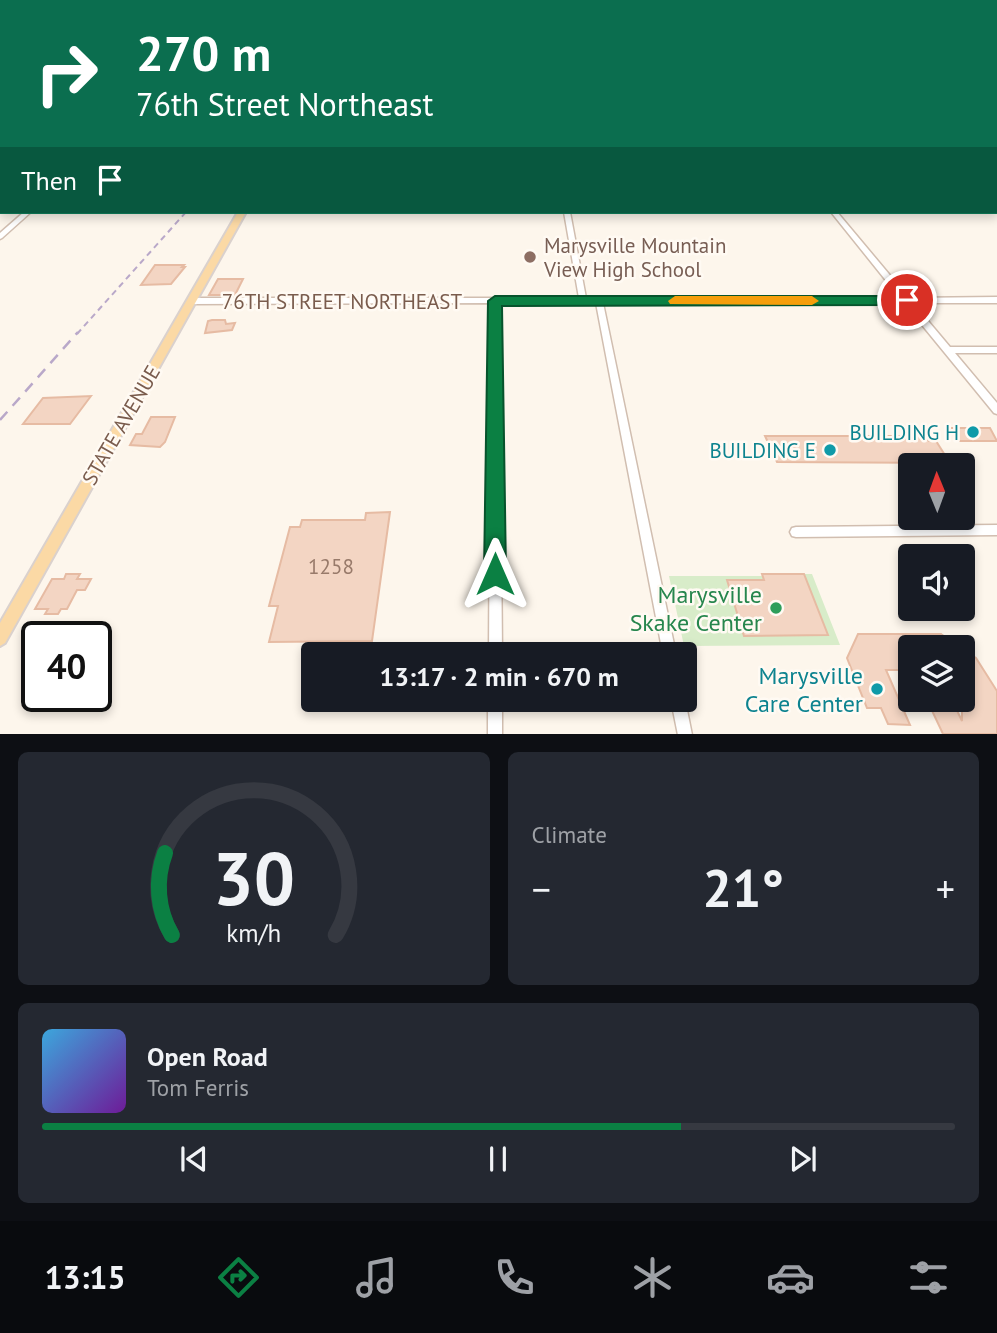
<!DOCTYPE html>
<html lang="en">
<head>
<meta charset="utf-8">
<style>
  body { margin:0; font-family:"PT Sans",sans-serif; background:#242831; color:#f1f3f6; height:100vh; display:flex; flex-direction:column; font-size:26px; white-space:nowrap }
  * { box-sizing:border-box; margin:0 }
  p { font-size:23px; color:#9ea1a6 }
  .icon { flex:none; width:38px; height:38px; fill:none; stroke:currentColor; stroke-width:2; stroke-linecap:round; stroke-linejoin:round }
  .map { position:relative; height:734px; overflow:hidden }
  .panel { display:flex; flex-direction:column; gap:18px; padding:18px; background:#0d0f14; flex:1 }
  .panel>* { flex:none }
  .hud { position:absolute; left:0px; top:0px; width:998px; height:214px; box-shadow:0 4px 10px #0003; background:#0b6e4f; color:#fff; overflow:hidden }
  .needle { width:46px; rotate:359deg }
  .tools { position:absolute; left:898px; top:453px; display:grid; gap:14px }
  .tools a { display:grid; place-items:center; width:77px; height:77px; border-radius:7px; background:#171b24; box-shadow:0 4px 10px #0003; font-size:35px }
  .speed { position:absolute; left:21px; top:621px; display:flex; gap:14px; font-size:35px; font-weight:700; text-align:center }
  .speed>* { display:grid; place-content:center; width:91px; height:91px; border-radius:50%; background:#171b24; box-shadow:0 4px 10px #0003; line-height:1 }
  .speed .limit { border:4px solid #111; border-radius:10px; background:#fff; color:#111 }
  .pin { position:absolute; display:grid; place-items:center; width:60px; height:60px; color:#fff; margin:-30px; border:4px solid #fff; border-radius:50%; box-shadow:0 2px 7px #0007 }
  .me { position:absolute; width:77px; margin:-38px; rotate:0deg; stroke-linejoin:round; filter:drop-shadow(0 0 5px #0008) }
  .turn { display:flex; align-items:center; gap:24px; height:147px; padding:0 21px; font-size:32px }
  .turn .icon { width:91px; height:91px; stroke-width:2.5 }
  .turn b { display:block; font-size:49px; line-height:60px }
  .then { display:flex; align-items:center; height:66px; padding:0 21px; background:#0003; gap:14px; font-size:26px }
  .big { font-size:52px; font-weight:800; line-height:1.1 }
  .panel .widget { flex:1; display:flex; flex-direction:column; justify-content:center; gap:10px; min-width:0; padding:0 24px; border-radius:10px; background:#242831 }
  .panel .dial { align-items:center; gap:0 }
  .dial svg { height:182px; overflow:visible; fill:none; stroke:#363941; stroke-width:7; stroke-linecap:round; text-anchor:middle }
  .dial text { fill:#f1f3f6; stroke:none }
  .song { display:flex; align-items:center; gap:21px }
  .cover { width:84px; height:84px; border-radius:10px; background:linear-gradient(135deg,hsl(200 70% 55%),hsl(280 70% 35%)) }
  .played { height:7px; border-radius:4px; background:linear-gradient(90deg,#0b8043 70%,#363941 70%) }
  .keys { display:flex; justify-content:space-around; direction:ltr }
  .heat { display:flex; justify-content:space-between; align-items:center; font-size:38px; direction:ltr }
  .panel .tiles { flex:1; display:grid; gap:18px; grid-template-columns:1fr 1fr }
  .widget:last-child { grid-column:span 2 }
  .trip { position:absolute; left:301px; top:642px; width:396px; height:70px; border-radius:7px; background:#171b24; box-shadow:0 4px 10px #0003; font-weight:800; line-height:70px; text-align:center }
  .menu { display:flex; height:112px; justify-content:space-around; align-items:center; background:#090b0e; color:#9ea1a6 }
  .menu .icon { width:49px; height:49px }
  .menu .on { color:#0b8043 }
  .menu b { font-size:32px; color:#f1f3f6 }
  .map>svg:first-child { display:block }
  .green { fill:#d8ecc9 }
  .building { fill:#f3d5c3; stroke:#e6bba3; stroke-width:2 }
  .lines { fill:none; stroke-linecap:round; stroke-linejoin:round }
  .minor-casing { stroke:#d1beb0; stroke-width:3 }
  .major-casing { stroke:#dad1cd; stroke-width:4 }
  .minor { fill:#fff; fill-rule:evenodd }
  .major { fill:#fbd9a5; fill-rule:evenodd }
  .rail-far1 { stroke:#b9a8c9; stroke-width:2; stroke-dasharray:6 4.5; stroke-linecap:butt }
  .rail { stroke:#b9a8c9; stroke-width:2.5; stroke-dasharray:11 8; stroke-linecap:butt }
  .route { fill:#0b8043; stroke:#07532c; stroke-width:2 }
  .slow { fill:#f59e0b }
  .education-dot { fill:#8d6e63; stroke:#fffaf3; stroke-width:2.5 }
  .culture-dot { fill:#0f9aa8; stroke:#fffaf3; stroke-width:2.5 }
  .leisure-dot { fill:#2e9e5b; stroke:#fffaf3; stroke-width:2.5 }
  .labels { text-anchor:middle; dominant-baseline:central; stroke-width:5; stroke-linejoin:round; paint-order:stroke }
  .education-label { font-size:21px; fill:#785e54; stroke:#fffaf3; text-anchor:start }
  .street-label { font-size:21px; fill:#7a5c4d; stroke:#fffaf3 }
  .culture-label { font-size:21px; fill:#0d838f; stroke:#fffaf3; text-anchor:end }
  .near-number-label { font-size:21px; fill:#987a6a }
  .near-leisure-label { font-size:24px; fill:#27864d; stroke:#fffaf3; text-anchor:end }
  .near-culture-label { font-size:24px; fill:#0d838f; stroke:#fffaf3; text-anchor:end }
</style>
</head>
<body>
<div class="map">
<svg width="997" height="735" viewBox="0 0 997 735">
  <rect width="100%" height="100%" fill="#fdf6ec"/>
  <path class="green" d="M 804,574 L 812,574 L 840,645 L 684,646 L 669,576 L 763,576 L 764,580 L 727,581 L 744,636 L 828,635 Z"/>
  <path class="building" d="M 155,265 L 184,265 L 182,267 L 185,267 L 171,284 L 141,285 Z
    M 218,279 L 243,279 L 235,295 L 209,295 Z
    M 212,320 L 225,320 L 226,324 L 235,323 L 232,330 L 205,333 L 208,321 Z
    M 91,396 L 70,424 L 23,424 L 43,398 Z
    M 151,417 L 175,417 L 165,442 L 160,447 L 130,445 L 136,434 L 142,434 Z
    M 949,428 L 990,428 L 997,441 L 958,441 Z
    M 765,436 L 925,436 L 929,441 L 936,441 L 950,463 L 777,462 Z
    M 390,512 L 372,641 L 269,642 L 278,606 L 269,606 L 290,527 L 300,527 L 302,520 L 365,520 L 366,513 Z
    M 66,574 L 80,574 L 77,579 L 91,579 L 85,590 L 77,590 L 67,609 L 61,609 L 58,614 L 45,614 L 48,609 L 35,609 L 52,579 L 64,579 Z
    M 762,574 L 804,574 L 828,635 L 744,636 L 727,580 L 764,580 Z
    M 858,634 L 941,634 L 960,648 L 910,648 L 910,670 L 886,670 L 910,725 L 888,724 L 881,708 L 867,708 L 847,658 Z
    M 962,649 L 976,658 L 997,691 L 997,734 L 943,734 L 927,700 L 952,700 L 962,721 Z"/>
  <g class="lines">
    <g class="minor-casing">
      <path id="minor" d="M 996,127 L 997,127 L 997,131 L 996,130 Z
        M 24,212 L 31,212 L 2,238 L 0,239 L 0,233 Z
        M 564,212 L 570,212 L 586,298 L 900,298 L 831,212 L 837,212 L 909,298 L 997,297 L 997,303 L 913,303 L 950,347 L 997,347 L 997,353 L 955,353 L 997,403 L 997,414 L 994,413 L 904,303 L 603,303 L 676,654 L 663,654 L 596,303 L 499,303 L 502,654 L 489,654 L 491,303 L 191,304 L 187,301 L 191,298 L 579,298 Z
        M 997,525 L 997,535 L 796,537 L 792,536 L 790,532 L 792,528 L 796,527 Z
        M 684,698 L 685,700 L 692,735 L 678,735 L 671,700 L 684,700 Z
        M 488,700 L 502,700 L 502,735 L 488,735 Z"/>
    </g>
    <g class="major-casing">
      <path id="major" d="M 238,212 L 246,212 L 5,643 L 0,646 L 0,623 Z"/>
    </g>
    <use href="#minor" class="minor"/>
    <use href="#major" class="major"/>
    <path class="rail-far1" d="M 77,334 L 186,212"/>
    <path class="rail" d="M 0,420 L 78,332"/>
  </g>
  <linearGradient id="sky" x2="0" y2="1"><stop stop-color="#97c7e8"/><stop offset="0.5" stop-color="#fefbf6"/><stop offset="1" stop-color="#fefbf6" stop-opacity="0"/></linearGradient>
  <rect width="997" height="204" fill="url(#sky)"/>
  <path class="route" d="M 495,296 L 907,296 L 914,300 L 907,305 L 502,306 L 506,574 L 503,582 L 495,585 L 487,582 L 484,574 L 488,301 Z"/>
  <path class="slow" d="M 675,296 L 812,296 L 819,301 L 812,305 L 670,304 L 668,301 Z"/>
  <circle class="education-dot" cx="530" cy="257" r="7"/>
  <g class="culture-dot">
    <circle cx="973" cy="432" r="7"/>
    <circle cx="830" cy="450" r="7"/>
    <circle cx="877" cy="689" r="7"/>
  </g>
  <circle class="leisure-dot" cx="776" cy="608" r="7"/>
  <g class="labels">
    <g class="education-label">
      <text x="544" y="245">Marysville Mountain<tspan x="544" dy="24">View High School</tspan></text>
    </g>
    <g class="street-label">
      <text x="342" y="301">76TH STREET NORTHEAST</text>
      <text transform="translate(121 425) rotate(-60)">STATE AVENUE</text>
    </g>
    <g class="culture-label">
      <text x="959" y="432">BUILDING H</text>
      <text x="816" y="450">BUILDING E</text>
    </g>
    <g class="near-number-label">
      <text x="331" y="566">1258</text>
    </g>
    <g class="near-leisure-label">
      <text x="762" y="594">Marysville<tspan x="762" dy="28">Skake Center</tspan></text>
    </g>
    <g class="near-culture-label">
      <text x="863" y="675">Marysville<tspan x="863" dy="28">Care Center</tspan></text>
    </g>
  </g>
</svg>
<div class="tools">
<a><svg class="needle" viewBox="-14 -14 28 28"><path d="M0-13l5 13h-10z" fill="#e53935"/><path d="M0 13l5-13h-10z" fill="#9ea1a6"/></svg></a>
<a><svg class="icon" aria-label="sound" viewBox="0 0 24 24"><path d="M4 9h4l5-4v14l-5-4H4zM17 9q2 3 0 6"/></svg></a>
<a><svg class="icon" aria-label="layers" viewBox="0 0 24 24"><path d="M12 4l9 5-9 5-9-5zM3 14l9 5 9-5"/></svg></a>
</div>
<div class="speed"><div class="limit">40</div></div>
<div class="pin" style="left:907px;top:300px;background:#d93025"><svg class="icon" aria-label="arrive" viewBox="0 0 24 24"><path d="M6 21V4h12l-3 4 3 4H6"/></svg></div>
<svg class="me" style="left:495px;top:574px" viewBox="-20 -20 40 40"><path d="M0-17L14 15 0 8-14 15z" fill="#0b8043" stroke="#fff" stroke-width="4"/></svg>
<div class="trip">13:17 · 2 min · 670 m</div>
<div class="hud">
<div class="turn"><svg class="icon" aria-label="right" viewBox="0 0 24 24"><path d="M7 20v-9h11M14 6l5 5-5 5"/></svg><div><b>270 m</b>76th Street Northeast</div></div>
<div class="then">Then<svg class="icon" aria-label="arrive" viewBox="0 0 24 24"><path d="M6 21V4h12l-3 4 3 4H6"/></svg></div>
</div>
</div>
<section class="panel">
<div class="tiles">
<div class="widget dial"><svg viewBox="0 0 100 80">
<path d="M14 69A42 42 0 1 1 86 69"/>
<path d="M14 69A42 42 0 0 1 11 33" stroke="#0b8043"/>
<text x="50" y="56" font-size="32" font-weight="700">30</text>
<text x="50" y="72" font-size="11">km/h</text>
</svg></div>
<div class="widget"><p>Climate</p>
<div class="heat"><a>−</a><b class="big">21°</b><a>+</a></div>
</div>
<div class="widget">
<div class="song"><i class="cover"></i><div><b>Open Road</b><p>Tom Ferris</p></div></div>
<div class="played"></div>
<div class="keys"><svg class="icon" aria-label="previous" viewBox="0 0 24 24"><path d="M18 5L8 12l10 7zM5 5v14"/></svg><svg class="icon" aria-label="pause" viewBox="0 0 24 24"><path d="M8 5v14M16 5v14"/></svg><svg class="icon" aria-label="next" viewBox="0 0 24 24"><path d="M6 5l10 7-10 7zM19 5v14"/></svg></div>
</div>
</div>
</section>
<nav class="menu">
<b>13:15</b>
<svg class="icon on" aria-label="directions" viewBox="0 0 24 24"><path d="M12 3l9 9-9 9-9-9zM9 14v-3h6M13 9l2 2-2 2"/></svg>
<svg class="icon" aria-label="music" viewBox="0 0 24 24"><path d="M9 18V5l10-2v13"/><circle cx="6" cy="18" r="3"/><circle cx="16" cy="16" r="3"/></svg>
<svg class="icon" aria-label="phone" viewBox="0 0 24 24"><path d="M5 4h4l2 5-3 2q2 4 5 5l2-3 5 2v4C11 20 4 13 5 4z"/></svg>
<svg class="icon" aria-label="climate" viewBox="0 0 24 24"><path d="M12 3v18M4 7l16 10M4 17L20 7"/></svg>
<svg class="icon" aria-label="car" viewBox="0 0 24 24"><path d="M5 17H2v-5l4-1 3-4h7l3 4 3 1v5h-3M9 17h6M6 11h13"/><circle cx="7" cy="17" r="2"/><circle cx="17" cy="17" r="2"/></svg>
<svg class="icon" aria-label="filters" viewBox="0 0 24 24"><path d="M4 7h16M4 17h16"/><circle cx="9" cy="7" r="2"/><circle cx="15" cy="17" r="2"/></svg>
</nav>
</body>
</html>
